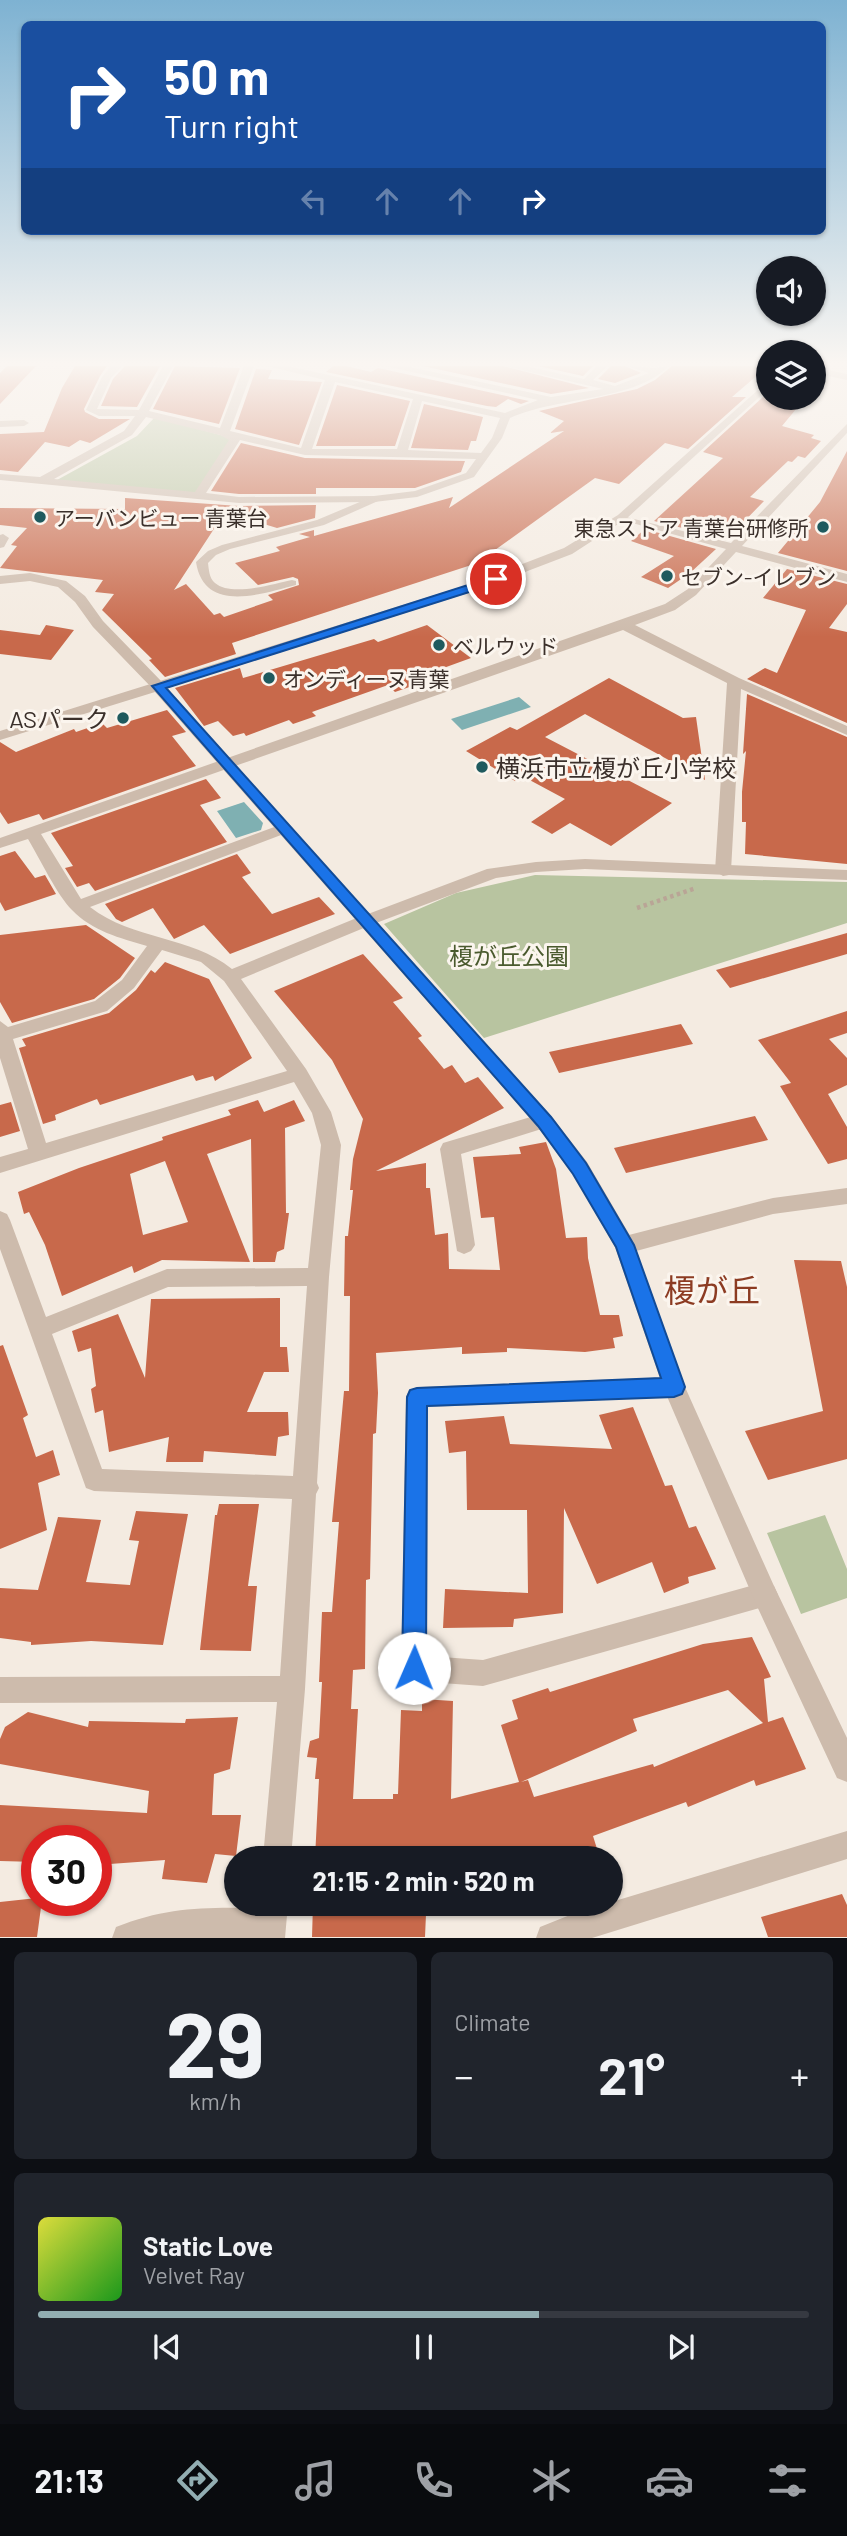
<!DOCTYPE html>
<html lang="en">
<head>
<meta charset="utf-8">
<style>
  body { margin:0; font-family:Barlow,"Noto Sans JP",sans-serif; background:#20242c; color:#f1f3f6; height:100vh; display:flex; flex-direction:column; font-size:26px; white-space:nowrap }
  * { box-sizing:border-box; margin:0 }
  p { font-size:23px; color:#9ea1a6 }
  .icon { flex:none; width:38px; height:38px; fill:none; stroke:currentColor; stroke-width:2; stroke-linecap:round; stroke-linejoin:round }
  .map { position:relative; height:1938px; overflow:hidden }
  .drawer { display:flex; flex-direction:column; gap:14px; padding:14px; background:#0d0f14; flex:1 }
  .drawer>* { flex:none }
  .banner { position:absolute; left:21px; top:21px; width:805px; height:214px; border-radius:10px; box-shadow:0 2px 5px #0004; background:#1a4fa0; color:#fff; overflow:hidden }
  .controls { position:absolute; left:756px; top:256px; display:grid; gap:14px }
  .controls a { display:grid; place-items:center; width:70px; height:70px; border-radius:50%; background:#171b24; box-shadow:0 2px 5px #0004; font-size:35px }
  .speed { position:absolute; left:21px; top:1825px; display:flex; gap:14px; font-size:35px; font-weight:700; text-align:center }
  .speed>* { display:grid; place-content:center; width:91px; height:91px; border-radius:50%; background:#171b24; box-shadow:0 2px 5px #0004; line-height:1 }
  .speed .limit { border:10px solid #d22; background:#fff; color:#111 }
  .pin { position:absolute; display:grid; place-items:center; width:60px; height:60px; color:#fff; margin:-30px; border:4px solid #fff; border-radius:50%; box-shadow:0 2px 7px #0007 }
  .me { position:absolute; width:77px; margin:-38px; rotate:1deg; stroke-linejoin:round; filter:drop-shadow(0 0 5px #0008) }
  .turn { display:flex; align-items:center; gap:24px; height:147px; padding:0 28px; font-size:32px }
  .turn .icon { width:91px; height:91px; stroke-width:2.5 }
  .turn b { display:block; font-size:49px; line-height:60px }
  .lanes { display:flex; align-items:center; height:66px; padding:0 28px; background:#0003; justify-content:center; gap:35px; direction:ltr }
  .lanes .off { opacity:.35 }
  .big { font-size:52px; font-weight:700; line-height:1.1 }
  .drawer .card { flex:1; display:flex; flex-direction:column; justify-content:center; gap:10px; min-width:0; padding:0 24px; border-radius:10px; background:#20242c }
  .drawer .dial { align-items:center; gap:0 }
  .dial b { font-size:91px; line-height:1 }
  .song { display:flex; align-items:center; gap:21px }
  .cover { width:84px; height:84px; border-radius:10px; background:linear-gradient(135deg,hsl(60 70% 55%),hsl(120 70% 35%)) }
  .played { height:7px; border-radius:4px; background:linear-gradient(90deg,#92aeb2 65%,#363941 65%) }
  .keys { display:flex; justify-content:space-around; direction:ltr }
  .heat { display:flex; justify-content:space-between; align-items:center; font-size:38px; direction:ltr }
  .drawer .tiles { flex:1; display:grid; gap:14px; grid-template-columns:1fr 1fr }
  .card:last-child { grid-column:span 2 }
  .trip { position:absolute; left:224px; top:1846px; width:399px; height:70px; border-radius:35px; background:#171b24; box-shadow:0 2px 5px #0004; font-weight:700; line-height:70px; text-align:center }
  .tab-bar { display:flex; height:112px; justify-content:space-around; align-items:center; background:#090b0e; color:#9ea1a6 }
  .tab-bar .icon { width:49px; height:49px }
  .tab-bar .current { color:#92aeb2 }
  .tab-bar b { font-size:32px; color:#f1f3f6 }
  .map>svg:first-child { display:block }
  .green { fill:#b8c4a0 }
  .water { fill:#7fb0b2 }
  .building { fill:#c8694b; fill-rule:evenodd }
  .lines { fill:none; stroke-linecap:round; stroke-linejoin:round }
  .path { stroke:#b9a596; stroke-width:4.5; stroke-dasharray:3.5 3.5; stroke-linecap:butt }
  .service { fill:#cdbbac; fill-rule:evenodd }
  .minor { fill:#cdbbac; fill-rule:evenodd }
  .tertiary { fill:#cdbbac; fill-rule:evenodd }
  .route { fill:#1a73e8; stroke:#114b97; stroke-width:2 }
  .poi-dot { fill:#1f5a5e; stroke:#fbf5ee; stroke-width:2.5 }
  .labels { text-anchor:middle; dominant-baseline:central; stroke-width:6; stroke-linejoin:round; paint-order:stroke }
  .far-poi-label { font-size:21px; fill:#3b302b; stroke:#fbf5ee; text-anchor:start }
  .poi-label { font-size:24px; fill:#3b302b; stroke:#fbf5ee; text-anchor:end }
  .park-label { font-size:24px; fill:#4a5a2e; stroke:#fbf5ee }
  .near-neighbourhood-label { font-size:32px; fill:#8c3b22; stroke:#fbf5ee }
</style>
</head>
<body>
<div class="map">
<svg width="847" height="1938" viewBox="0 0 847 1938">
  <rect width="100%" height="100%" fill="#f4ebe1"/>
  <path class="green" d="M 155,417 L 235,439 L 198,497 L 57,480 L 137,436 Z
    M 535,875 L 847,882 L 847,923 L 484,1038 L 384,924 L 456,893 Z
    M 825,1515 L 847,1569 L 847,1598 L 801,1614 L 767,1533 Z"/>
  <path class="water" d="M 519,697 L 531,707 L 462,730 L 451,719 Z
    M 244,802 L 263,823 L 261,830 L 236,838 L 217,811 Z"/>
  <path class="building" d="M 7,366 L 36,366 L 0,404 L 0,373 Z
    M 75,366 L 107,366 L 100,376 L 84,409 L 85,412 L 99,419 L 130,419 L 90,443 L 80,440 L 69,447 L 45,442 L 18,472 L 0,470 L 0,434 L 44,432 L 62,388 Z
    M 125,366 L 160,366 L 137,407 L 101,406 L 113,379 Z
    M 175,366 L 240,368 L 219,424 L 153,409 Z
    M 333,366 L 346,366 L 371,372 L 378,368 L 529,401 L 521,404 L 508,399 L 496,407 L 487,406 L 326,372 Z
    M 423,366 L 503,366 L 589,388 L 551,394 Z
    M 538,366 L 593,366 L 583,376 Z
    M 611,366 L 625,366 L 641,373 L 615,383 L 598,379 Z
    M 672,366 L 768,366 L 732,397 L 746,397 L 688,449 L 665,443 L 619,484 L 595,478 L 495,550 L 502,555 L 232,643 L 236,654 L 165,677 L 149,660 L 152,659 L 102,610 L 114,594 L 95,592 L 103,580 L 0,568 L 17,546 L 11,545 L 27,528 L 0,525 L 0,508 L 125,509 L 125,498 L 239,506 L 316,505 L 315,518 L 277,528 L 225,512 L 174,590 L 186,584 L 214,615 L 220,613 L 224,617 L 273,600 L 268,595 L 299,585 L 298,579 L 293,577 L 258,585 L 235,563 L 280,551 L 276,547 L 310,537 L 299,534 L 314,530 L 314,536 L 453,497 L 449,508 L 564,431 L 550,433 L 564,421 L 539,411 L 637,389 L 655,380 Z
    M 256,369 L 272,370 L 268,379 L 322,382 L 299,445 L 235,429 Z
    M 337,385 L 410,401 L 395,446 L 316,446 Z
    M 763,397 L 806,397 L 782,426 L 814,435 L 811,438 L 821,441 L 805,458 L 798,456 L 792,462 L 788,461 L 750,497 L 764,501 L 727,539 L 654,521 L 723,458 L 703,452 Z
    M 424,404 L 483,417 L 476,441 L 471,441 L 468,450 L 411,448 Z
    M 241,443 L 305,458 L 465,461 L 461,472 L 415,488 L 316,488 L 316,494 L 239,494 L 211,491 Z
    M 847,451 L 847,571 L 778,553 L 820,502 Z
    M 645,529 L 716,549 L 690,573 L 668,588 L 641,577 L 674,556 L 631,541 Z
    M 787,569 L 847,584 L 847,604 L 829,628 L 847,632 L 847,723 L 747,679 L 765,668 L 777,673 L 806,610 L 763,598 Z
    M 46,625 L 74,630 L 51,660 L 0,654 L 0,630 L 40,635 Z
    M 427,625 L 471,658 L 416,678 L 421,683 L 395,692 L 388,685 L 312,712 L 316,716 L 293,724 L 289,720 L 246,736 L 244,733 L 233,736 L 218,721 L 204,726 L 175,688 L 240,668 L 243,678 L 374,639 L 378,642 Z
    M 609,678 L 683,718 L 696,717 L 705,780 L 585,714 L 545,737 L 672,803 L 611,846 L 570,823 L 552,834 L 531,822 L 565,799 L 524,777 L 515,781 L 466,751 L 510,727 L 517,730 Z
    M 747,694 L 847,737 L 847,864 L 745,854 L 746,822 L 742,822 L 742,792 L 746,751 L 743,754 Z
    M 167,710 L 186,732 L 172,736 L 196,766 L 43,820 L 39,814 L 8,824 L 0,812 L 0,742 L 16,752 L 74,729 L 76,732 L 102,723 L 107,728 Z
    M 206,779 L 221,798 L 200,805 L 227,842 L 95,891 L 89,883 L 77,887 L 65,868 L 73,866 L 51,833 Z
    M 15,851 L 35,878 L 45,875 L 56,894 L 5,911 L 0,902 L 0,856 Z
    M 237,854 L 251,873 L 242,877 L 272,914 L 319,897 L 335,914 L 230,954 L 204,925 L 174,939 L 153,908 L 122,922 L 116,919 L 105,904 Z
    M 86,925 L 135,958 L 120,978 L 94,999 L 12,1023 L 0,1002 L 0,935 Z
    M 847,933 L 847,954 L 730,988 L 716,970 Z
    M 363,954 L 403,998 L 393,1002 L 422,1036 L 418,1038 L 444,1069 L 452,1065 L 465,1083 L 478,1077 L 504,1108 L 376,1171 L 426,1163 L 426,1188 L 430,1188 L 435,1235 L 448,1233 L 449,1269 L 500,1270 L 494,1217 L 481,1218 L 473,1157 L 521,1154 L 519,1147 L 546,1142 L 556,1169 L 566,1238 L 587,1237 L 588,1258 L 600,1315 L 619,1315 L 623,1336 L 613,1338 L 615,1348 L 585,1352 L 507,1348 L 507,1352 L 462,1354 L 462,1347 L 376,1353 L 378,1393 L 376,1433 L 373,1434 L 370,1579 L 366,1580 L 365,1669 L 353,1670 L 351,1709 L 358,1709 L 353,1799 L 393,1799 L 393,1794 L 398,1794 L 401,1710 L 422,1711 L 422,1699 L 453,1701 L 451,1799 L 519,1782 L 501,1725 L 518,1719 L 512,1700 L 548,1688 L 550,1692 L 703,1644 L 752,1637 L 771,1677 L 764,1679 L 768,1722 L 783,1717 L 806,1769 L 756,1786 L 754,1780 L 688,1807 L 686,1802 L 593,1836 L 598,1852 L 582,1858 L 575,1858 L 567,1849 L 539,1857 L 536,1846 L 512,1858 L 315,1858 L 319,1779 L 315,1779 L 317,1758 L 307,1757 L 310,1741 L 319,1738 L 322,1682 L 319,1682 L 322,1612 L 332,1612 L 339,1522 L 332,1522 L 344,1391 L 349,1391 L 350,1296 L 344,1296 L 345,1236 L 348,1236 L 353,1190 L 350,1190 L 353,1159 L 363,1119 L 332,1060 L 274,991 ZM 728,1690 L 763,1723 L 654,1767 L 653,1764 L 534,1797 L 528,1780 L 521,1782 L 637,1731 L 633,1719 Z
    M 165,962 L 209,979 L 252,1058 L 215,1081 L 213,1076 L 196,1081 L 193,1075 L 100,1105 L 97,1099 L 55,1115 L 56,1120 L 43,1124 L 19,1048 L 26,1046 L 22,1039 L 109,1013 L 136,990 L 151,970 L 155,973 Z
    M 847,1011 L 847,1033 L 829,1039 L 847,1058 L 847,1085 L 828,1094 L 847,1127 L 847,1159 L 828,1164 L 780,1086 L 791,1083 L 758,1040 Z
    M 681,1024 L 693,1044 L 559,1073 L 549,1052 Z
    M 258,1100 L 264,1112 L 294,1100 L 305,1121 L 285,1128 L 286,1213 L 289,1213 L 284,1249 L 277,1252 L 275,1262 L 253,1262 L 251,1139 L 207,1154 L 250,1262 L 162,1260 L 134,1273 L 132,1266 L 62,1296 L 45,1245 L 29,1212 L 24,1214 L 18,1192 L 79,1168 L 163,1140 L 162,1137 L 231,1115 L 228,1110 ZM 165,1161 L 188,1222 L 143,1235 L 130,1174 Z
    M 11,1102 L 20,1131 L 0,1137 L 0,1105 Z
    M 755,1116 L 768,1140 L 626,1173 L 614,1148 Z
    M 794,1260 L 841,1261 L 847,1287 L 847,1459 L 768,1480 L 745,1431 L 823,1411 Z
    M 280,1298 L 280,1347 L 287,1347 L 289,1372 L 264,1372 L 247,1412 L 288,1412 L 289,1435 L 278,1437 L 276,1456 L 204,1451 L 203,1462 L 166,1462 L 169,1437 L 109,1452 L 103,1410 L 95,1413 L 91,1389 L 96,1386 L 91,1348 L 78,1352 L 72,1331 L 118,1314 L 145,1378 L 151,1299 Z
    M 3,1345 L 28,1415 L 23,1418 L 36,1457 L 53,1450 L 60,1475 L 38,1483 L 47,1530 L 0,1549 L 0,1346 Z
    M 633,1407 L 665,1486 L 672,1485 L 689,1528 L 696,1526 L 716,1569 L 688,1577 L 689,1583 L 664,1593 L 652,1562 L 597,1584 L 564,1508 L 563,1613 L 514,1619 L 513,1627 L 443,1628 L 445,1589 L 528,1593 L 527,1510 L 467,1510 L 466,1451 L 449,1453 L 445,1421 L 504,1416 L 510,1444 L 612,1449 L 599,1415 Z
    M 219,1504 L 259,1504 L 248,1586 L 257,1586 L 251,1651 L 200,1650 L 215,1515 L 217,1515 Z
    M 136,1511 L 188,1514 L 163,1645 L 91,1641 L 31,1645 L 31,1642 L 0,1638 L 0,1588 L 38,1590 L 58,1517 L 101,1520 L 86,1582 L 130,1585 L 139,1541 L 129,1540 Z
    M 28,1712 L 88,1727 L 89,1721 L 185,1723 L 186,1719 L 238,1717 L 230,1769 L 214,1774 L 212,1815 L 241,1815 L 236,1856 L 215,1854 L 207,1883 L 162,1879 L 165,1860 L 96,1865 L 96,1841 L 37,1841 L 37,1862 L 0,1861 L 0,1805 L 147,1813 L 149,1791 L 0,1764 L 0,1739 L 5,1727 Z
    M 842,1894 L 847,1905 L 847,1937 L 768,1937 L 761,1917 Z
    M 37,1898 L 37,1900 L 42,1900 L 37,1937 L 0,1937 L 0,1902 Z
    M 313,1904 L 360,1904 L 360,1914 L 426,1914 L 425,1937 L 312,1937 Z"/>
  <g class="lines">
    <path class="path" d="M 637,908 L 696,888"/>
    <path class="service" d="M 374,496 L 379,499 L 378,501 L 324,525 L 230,549 L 216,555 L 208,563 C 209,570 209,578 215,583 C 231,597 273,584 292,580 L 296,581 L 296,585 C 261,594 204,614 196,562 L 208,551 L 222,545 L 317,520 Z"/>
    <path class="minor" d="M 111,366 L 122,366 L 111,378 L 97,409 L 139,410 L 163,366 L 173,366 L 149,411 L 220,428 L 244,366 L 254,366 L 230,431 L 301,448 L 325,380 L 267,366 L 287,366 L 505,413 L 538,400 L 385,366 L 405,366 L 551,397 L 603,389 L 505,366 L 525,366 L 584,379 L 597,366 L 608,366 L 593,380 L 615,386 L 649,373 L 627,366 L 655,368 L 669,366 C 633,402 559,396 510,418 L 502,438 L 474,477 L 417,497 L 374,502 L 239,503 L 0,480 L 0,474 L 40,477 L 124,431 L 135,416 L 99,416 L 86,410 L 102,377 ZM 335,382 L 413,399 L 397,449 L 312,449 ZM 422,401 L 500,418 L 492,438 L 481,453 L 408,450 ZM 146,417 L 220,435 L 229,440 L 195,492 L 54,479 L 132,435 ZM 240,440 L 305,455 L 476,459 L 466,473 L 415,491 L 374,496 L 239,497 L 206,493 Z
      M 0,421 L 24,420 L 29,423 L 24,426 L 0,427 Z
      M 847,424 L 847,433 L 742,546 L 847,574 L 847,582 L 736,552 L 696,595 L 675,610 L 635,625 L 739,678 L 847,726 L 847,735 L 741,689 L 731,871 L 729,875 L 723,876 L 715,871 L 727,683 L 623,630 L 41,834 L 81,899 L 277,826 L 289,826 L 291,829 L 289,832 L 90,907 C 134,941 190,935 232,969 L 359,917 L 371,917 L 373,921 L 371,925 L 241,979 L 306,1069 L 331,1112 L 341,1145 L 329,1277 L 317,1483 L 319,1488 L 316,1494 L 305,1689 L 291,1858 L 263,1858 L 277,1702 L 0,1703 L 0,1677 L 280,1676 L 292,1499 L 94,1491 L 86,1488 L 0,1249 L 0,1211 L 7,1214 L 10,1220 L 46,1317 L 167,1269 L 308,1268 L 321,1145 L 312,1113 L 294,1082 L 0,1173 L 0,1157 L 28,1149 L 0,1058 L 0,1021 L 8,1027 L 95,1001 L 122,980 L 147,946 C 120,938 92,931 72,910 C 57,895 40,859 28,839 L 0,848 L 0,838 L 665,604 L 688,589 L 726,549 L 618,519 L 618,515 L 731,543 ZM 162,950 L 201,962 L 224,981 L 287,1071 L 46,1143 L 13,1039 L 107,1011 L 134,988 ZM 307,1286 L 293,1476 L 102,1469 L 52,1334 L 168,1287 Z
      M 3,534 L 9,538 L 4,547 L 0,548 L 0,535 Z
      M 30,573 L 66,581 L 85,596 L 103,621 L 163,683 L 163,689 L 153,689 L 93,627 L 75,602 L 58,587 L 30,581 L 0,584 L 0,576 Z
      M 544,1113 L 551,1116 L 554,1121 L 551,1126 L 461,1154 L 475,1245 L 471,1251 L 464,1254 L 457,1251 L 440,1149 L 443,1143 Z
      M 847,1188 L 847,1204 L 773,1214 L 625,1254 L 618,1251 L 614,1245 L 618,1239 L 625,1236 L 773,1198 Z
      M 674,1377 L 682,1380 L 685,1387 L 682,1394 L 674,1397 L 428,1407 L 427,1656 L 483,1660 L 765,1582 L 774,1586 L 778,1595 L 774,1604 L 483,1686 L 414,1681 L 405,1677 L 401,1668 L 406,1397 L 409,1390 L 417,1387 Z
      M 258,1904 L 288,1904 L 285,1938 L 112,1938 L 116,1927 C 166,1907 205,1907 258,1908 Z"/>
    <path class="tertiary" d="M 814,367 L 847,374 L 847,380 L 814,373 Z
      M 768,381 L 768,389 L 626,519 L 572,554 L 481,589 L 167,688 L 368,914 L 487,869 L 536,862 L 585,859 L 847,870 L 847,880 L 585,869 L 536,872 L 496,878 L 376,923 L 551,1116 L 587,1162 L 632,1239 L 685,1387 L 774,1586 L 847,1738 L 847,1782 L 837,1778 L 756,1604 L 663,1387 L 615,1247 L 573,1174 L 537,1126 L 155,692 L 0,740 L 0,731 L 473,583 L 564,548 L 618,515 Z
      M 847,1831 L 847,1859 L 592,1938 L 536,1938 L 540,1927 L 575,1913 Z"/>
  </g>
  <linearGradient id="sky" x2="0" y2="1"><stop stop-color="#7eb2d2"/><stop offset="0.57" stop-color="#faf6f2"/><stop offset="1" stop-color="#faf6f2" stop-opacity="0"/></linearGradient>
  <rect width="847" height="637" fill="url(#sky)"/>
  <path class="route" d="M 496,576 L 502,579 L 501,582 L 166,688 L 551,1117 L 586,1163 L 634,1245 L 685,1387 L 682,1394 L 674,1397 L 427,1406 L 426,1668 L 422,1676 L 414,1680 L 405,1676 L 402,1668 L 407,1397 L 410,1390 L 417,1388 L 661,1378 L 616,1247 L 573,1174 L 538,1126 L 152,686 Z"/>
  <g class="poi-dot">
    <circle cx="40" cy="517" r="7"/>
    <circle cx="823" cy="527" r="7"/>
    <circle cx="667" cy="576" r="7"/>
    <circle cx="439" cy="645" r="7"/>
    <circle cx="269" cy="678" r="7"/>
    <circle cx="123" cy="718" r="7"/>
    <circle cx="482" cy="767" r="7"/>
  </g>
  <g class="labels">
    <g class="far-poi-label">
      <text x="54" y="517">アーバンビュー 青葉台</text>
      <text x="809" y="527" text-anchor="end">東急ストア 青葉台研修所</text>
      <text x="681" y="576">セブン-イレブン</text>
      <text x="453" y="645">ベルウッド</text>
      <text x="283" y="678">オンディーヌ青葉</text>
    </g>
    <g class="poi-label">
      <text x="109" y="718">ASパーク</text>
      <text x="496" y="767" text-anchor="start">横浜市立榎が丘小学校</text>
    </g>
    <g class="park-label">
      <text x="509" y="955">榎が丘公園</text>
    </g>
    <g class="near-neighbourhood-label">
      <text x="712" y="1289">榎が丘</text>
    </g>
  </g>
</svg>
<div class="controls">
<a><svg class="icon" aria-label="sound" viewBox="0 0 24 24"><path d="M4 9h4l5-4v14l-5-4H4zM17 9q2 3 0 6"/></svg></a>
<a><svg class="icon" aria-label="layers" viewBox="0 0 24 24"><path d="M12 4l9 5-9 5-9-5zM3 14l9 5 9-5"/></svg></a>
</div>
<div class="speed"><div class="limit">30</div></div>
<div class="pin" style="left:496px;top:579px;background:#d93025"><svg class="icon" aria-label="arrive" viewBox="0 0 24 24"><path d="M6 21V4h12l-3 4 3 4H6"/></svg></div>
<svg class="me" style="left:414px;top:1668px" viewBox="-20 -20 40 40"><circle r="19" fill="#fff"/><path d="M0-13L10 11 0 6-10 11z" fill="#1a73e8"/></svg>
<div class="trip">21:15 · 2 min · 520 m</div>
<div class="banner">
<div class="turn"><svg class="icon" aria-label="right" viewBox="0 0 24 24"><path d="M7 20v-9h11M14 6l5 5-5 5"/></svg><div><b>50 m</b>Turn right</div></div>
<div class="lanes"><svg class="icon off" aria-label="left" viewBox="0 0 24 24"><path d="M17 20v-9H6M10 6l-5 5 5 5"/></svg><svg class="icon off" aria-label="ahead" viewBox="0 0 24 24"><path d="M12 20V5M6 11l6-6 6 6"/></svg><svg class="icon off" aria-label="ahead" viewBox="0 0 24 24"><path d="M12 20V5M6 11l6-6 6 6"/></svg><svg class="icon" aria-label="right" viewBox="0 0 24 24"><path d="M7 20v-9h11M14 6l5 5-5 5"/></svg></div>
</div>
</div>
<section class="drawer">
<div class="tiles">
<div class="card dial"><b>29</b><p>km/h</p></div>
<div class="card"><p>Climate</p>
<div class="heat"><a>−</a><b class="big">21°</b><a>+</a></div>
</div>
<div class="card">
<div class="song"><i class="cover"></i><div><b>Static Love</b><p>Velvet Ray</p></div></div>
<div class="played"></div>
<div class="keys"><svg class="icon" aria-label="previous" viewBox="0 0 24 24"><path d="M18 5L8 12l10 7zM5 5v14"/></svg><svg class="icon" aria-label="pause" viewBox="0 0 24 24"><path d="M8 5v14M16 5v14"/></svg><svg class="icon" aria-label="next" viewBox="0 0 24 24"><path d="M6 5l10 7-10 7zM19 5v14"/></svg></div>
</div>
</div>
</section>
<nav class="tab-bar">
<b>21:13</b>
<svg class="icon current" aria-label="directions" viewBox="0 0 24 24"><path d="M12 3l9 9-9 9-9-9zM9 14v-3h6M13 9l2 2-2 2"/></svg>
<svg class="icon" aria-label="music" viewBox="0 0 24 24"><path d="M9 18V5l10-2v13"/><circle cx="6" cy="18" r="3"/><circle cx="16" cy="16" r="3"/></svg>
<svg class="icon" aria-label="phone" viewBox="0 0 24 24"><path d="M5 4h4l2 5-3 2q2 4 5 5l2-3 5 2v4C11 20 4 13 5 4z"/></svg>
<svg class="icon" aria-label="climate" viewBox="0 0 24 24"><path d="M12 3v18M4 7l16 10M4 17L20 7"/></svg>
<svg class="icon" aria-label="car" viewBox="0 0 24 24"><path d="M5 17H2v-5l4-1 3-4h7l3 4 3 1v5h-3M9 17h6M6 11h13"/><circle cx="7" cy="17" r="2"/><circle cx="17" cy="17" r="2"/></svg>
<svg class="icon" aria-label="filters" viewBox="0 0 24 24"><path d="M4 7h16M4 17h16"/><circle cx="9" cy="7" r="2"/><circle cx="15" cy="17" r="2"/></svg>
</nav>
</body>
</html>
